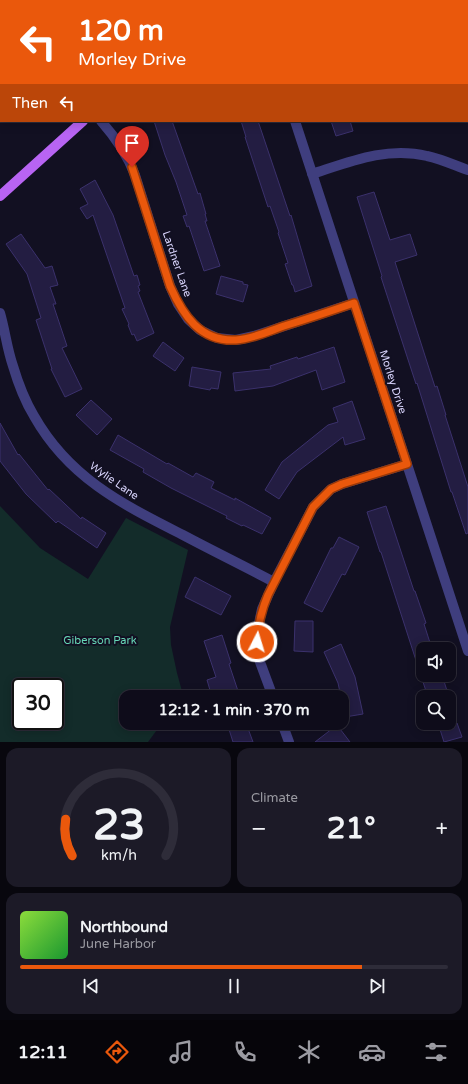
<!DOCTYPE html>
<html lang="en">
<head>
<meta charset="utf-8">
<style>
  body { margin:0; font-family:"Varela Round",sans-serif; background:#1c1a27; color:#f1f3f6; height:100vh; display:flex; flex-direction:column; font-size:15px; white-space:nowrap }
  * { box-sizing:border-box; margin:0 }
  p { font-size:13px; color:#9b9ba2 }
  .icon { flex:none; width:22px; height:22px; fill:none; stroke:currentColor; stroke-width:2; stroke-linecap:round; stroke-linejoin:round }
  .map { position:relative; height:742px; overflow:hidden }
  .sheet { display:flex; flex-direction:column; gap:6px; padding:6px; background:#08070e; flex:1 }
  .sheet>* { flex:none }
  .guide { position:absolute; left:0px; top:0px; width:468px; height:122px; box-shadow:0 2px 10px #0003,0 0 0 1px #2e2c39; background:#ea580c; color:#fff; overflow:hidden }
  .buttons { position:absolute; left:416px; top:642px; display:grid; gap:8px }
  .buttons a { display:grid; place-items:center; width:40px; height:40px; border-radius:8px; background:#0e0c1a; box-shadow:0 2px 10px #0003,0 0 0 1px #2e2c39; font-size:20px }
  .speed { position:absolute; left:12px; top:678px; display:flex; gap:8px; font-size:20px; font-weight:700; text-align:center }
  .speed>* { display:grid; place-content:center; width:52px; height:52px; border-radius:50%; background:#0e0c1a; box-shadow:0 2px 10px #0003,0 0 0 1px #2e2c39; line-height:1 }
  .speed .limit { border:2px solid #111; border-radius:6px; background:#fff; color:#111 }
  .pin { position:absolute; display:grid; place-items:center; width:34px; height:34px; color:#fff; margin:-41px -17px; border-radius:50% 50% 50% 0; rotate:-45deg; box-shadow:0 0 4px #0007 }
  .pin .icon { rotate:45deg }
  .me { position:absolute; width:44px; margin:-22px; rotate:5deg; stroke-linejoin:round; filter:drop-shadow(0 0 3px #0008) }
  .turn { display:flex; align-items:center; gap:14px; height:84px; padding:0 12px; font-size:18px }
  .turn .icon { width:52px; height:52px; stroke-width:2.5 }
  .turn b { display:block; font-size:28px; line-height:34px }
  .then { display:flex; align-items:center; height:38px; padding:0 12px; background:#0003; gap:8px; font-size:15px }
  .big { font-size:30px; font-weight:800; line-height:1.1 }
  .sheet .tile { flex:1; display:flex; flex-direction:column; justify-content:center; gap:6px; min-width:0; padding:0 14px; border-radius:12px; background:#1c1a27 }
  .sheet .dial { align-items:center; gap:0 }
  .dial svg { height:104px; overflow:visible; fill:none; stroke:#2e2c39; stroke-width:7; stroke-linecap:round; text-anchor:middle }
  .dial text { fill:#f1f3f6; stroke:none }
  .song { display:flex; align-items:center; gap:12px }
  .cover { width:48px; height:48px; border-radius:6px; background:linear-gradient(135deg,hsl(90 70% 55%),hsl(130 70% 35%)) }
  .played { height:4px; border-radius:2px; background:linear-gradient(90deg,#ea580c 80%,#2e2c39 80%) }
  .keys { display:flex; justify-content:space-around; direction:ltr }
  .heat { display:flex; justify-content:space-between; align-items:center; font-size:22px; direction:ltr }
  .sheet .tiles { flex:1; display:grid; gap:6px; grid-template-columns:1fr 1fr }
  .tile:last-child { grid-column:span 2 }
  .trip { position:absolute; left:119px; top:690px; width:230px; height:40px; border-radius:12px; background:#0e0c1a; box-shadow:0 2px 10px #0003,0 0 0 1px #2e2c39; font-weight:800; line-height:40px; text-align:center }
  .tab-bar { display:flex; height:64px; justify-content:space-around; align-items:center; background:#06050a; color:#9b9ba2 }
  .tab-bar .icon { width:28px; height:28px }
  .tab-bar .on { color:#ea580c }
  .tab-bar b { font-size:18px; color:#f1f3f6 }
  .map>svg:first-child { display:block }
  .green { fill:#132c2a; fill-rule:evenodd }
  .building { fill:#231d42; stroke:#3b316c }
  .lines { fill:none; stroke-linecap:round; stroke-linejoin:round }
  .minor { stroke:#3f3e7e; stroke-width:10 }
  .major { stroke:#b864f3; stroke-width:10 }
  .route-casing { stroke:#983908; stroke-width:10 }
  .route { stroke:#ea580c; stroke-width:7 }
  .labels { text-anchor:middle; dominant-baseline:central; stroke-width:4; stroke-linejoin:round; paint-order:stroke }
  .street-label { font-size:11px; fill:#d8d4fc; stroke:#121022 }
  .park-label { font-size:11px; fill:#66d6b6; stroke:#121022 }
</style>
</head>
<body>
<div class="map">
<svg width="468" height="742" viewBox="0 0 468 742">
  <rect width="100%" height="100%" fill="#121022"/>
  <path class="green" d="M 0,506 L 40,548 L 88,579 L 126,518 L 188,550 L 170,627 L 171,645 L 177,673 L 183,695 L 182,697 L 126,697 L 126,723 L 162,723 L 148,742 L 0,742 ZM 21,687 L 55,687 L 55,721 L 21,721 Z"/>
  <path class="building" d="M 154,121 L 172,121 L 198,194 L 200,193 L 206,214 L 205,214 L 207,221 L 205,221 L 220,266 L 204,271 L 189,226 L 187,227 L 183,216 L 187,215 L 176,182 L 165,155 Z
    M 241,121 L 258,121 L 290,216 L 291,215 L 312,286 L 295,292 L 293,285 L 292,285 L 285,264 L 288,263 L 278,233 L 279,232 L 270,206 L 268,207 L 245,137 L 246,137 Z
    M 331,121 L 350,121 L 353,131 L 336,136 Z
    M 95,180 L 113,215 L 134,276 L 137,275 L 140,285 L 138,286 L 140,291 L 138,292 L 154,333 L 137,341 L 134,334 L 132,335 L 128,325 L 129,324 L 122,309 L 125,308 L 93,215 L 87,219 L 80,208 L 88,204 L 80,189 Z
    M 374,192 L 390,240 L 410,234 L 417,255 L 395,262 L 435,387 L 437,386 L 446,415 L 445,415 L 468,487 L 468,533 L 466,534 L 452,492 L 451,492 L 417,383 L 416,384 L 381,277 L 382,276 L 357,197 Z
    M 21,234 L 45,268 L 52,266 L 58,285 L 50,287 L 56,304 L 53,304 L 67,346 L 62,348 L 82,389 L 65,397 L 51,369 L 52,369 L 36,320 L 41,318 L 27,274 L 6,244 Z
    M 221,276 L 243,282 L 243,284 L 248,285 L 243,302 L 216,294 Z
    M 163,342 L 184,358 L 175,371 L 153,356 Z
    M 334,347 L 345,382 L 322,390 L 316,370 L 273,386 L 235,391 L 233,373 L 271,369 L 270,366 L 297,357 L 298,359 Z
    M 192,367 L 221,372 L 218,389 L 211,388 L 210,390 L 189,386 Z
    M 91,400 L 112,419 L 97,435 L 76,415 Z
    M 352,401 L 365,439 L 345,445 L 343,437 L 297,472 L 279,499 L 265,490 L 282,462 L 328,425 L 338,422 L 333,408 Z
    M 0,423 L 18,455 L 19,454 L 48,490 L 49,489 L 81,519 L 82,517 L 106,533 L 97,548 L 58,521 L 56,523 L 26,494 L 0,461 Z
    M 118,435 L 167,464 L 168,463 L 193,477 L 196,473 L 214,482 L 211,488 L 235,500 L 235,498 L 271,518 L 262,534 L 243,525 L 242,526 L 226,518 L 227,516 L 171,488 L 143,472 L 144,469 L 110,450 Z
    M 386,506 L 414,591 L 415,591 L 426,623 L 424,624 L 432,649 L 423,649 L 423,675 L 442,675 L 449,697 L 428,697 L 421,676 L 381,552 L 380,552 L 367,512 Z
    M 339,537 L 359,547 L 345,575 L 342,574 L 322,612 L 304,603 L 331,548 L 333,548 Z
    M 195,577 L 231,596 L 221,615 L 185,597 Z
    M 295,621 L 313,621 L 313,652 L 294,651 Z
    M 222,635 L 231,663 L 229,664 L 240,697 L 212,697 L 207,680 L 216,677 L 204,641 Z
    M 341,644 L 355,677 L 363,714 L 345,717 L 342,697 L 341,697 L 338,683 L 324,652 Z
    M 227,723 L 246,723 L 253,742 L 233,742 Z
    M 438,723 L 457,723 L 462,737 L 444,742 Z
    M 337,725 L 350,742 L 315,742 Z"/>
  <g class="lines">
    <path class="minor" d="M 245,0 L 246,1
      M 101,121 C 116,138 127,154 135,175 L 170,286 L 178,304 L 188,319 L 200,330 L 217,338 L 236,340 L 254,336 L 354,303
      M 295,121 L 468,651
      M 312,174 C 349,162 387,146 427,156 C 441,159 454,165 468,170
      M 0,313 C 5,330 7,349 13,366 C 18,383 25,401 34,416 C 69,478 122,504 183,535 C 213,551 244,566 274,582
      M 273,697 L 260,662 L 257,642 L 259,623 L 262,609 L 274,582 L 313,507 L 331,489 L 342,484 L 407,464
      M 282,723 L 289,742"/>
    <path class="major" d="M 213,1 L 214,0
      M 0,196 L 83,121"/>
  </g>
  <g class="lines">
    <g class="route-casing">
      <path id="route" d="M 132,167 L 170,286 C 183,315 200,342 236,340 C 253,339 269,331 284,326 C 307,319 331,311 354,303 L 407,464 L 342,484 L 331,489 L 313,507 L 268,595 C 261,611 258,625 257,642"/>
    </g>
    <use href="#route" class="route"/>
  </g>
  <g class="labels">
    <g class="street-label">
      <text transform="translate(177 264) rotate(71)">Lardner Lane</text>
      <text transform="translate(393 382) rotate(72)">Morley Drive</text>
      <text transform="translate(114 481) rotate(35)">Wylie Lane</text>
    </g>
    <g class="park-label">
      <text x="100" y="640">Giberson Park</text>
    </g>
  </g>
</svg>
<div class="buttons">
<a><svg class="icon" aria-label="sound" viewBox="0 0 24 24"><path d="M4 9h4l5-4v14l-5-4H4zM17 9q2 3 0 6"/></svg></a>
<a><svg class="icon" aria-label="search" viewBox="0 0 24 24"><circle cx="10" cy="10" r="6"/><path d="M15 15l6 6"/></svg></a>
</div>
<div class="speed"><div class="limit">30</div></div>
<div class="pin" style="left:132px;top:167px;background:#d93025"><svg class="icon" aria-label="arrive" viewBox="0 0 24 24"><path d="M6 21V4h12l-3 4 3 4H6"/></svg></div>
<svg class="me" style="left:257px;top:642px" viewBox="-20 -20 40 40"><circle r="17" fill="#ea580c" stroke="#fff" stroke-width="3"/><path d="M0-11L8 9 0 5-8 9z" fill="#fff"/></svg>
<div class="trip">12:12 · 1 min · 370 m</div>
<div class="guide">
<div class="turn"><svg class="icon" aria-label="left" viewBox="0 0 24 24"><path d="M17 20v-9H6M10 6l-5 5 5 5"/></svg><div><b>120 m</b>Morley Drive</div></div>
<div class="then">Then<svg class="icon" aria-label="left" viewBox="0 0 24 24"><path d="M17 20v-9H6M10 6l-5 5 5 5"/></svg></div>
</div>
</div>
<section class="sheet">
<div class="tiles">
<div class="tile dial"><svg viewBox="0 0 100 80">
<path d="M14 69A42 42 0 1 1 86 69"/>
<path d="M14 69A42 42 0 0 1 9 41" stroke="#ea580c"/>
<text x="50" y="56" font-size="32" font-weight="700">23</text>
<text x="50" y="72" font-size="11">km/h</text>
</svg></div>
<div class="tile"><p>Climate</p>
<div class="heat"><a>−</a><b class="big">21°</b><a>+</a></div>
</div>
<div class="tile">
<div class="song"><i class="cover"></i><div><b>Northbound</b><p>June Harbor</p></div></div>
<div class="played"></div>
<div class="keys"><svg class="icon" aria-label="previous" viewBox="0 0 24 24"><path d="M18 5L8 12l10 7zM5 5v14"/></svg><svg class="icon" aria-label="pause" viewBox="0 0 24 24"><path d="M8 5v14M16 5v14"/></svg><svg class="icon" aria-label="next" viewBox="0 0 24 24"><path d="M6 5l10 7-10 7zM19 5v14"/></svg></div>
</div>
</div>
</section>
<nav class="tab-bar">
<b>12:11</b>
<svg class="icon on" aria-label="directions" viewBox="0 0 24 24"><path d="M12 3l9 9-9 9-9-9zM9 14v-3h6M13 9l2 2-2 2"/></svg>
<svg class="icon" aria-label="music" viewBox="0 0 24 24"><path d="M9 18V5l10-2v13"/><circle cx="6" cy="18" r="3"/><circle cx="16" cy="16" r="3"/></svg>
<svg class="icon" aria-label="phone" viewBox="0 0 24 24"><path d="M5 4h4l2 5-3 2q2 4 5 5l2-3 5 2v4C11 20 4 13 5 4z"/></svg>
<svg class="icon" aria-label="climate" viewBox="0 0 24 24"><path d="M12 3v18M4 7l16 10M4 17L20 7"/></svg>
<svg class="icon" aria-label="car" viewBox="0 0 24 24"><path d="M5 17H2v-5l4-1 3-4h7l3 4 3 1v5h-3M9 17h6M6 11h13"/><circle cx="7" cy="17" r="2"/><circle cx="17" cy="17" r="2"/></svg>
<svg class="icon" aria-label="filters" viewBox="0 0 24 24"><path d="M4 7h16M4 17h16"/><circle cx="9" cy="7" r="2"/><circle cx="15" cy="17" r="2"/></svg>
</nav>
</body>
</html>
